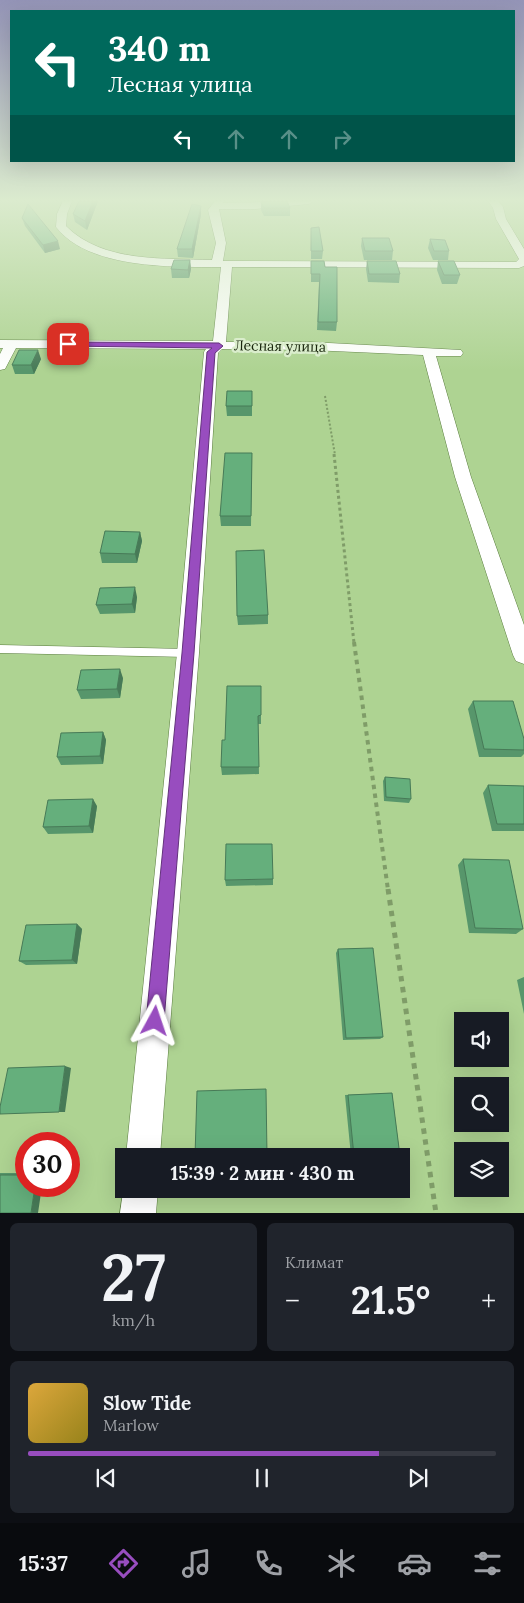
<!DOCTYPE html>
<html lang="ru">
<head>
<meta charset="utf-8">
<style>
  body { margin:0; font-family:Lora,serif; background:#20242c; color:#f1f3f6; height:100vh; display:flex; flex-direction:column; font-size:19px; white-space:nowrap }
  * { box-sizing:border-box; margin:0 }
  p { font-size:16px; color:#9ea1a6 }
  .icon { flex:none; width:28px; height:28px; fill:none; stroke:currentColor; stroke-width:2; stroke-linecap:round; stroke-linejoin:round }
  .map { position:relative; height:1213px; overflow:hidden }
  .details { display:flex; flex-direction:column; gap:10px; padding:10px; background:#0d0f14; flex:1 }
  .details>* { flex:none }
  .banner { position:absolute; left:10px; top:10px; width:505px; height:152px; border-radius:0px; box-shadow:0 5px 20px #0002; background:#00695c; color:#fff; overflow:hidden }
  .fabs { position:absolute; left:454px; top:1012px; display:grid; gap:10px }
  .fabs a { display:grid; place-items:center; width:55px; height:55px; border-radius:0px; background:#171b24; box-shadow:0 5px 20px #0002; font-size:25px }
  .speed { position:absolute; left:15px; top:1132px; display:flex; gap:10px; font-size:25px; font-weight:700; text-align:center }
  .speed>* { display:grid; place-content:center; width:65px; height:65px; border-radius:50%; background:#171b24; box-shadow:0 5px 20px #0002; line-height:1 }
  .speed .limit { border:8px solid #d22; background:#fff; color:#111 }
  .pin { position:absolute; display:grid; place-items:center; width:42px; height:42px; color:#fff; margin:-21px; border-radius:10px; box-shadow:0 2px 8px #0006 }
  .me { position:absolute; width:55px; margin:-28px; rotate:5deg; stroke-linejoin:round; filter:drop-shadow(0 0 4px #0008) }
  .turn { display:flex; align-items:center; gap:18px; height:105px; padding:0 15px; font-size:22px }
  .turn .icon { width:65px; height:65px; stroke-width:2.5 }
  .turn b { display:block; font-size:35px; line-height:42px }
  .lanes { display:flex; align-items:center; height:48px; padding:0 15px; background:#0003; justify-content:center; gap:25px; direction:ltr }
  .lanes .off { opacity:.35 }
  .big { font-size:38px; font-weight:800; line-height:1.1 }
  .details .widget { flex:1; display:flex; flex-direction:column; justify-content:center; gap:8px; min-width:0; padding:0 18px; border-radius:8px; background:#20242c }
  .details .dial { align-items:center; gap:0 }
  .dial b { font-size:65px; line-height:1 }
  .song { display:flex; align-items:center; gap:15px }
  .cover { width:60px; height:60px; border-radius:8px; background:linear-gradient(135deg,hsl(40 70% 55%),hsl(50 70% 35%)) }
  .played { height:5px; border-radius:2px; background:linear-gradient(90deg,#984dbf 75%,#363941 75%) }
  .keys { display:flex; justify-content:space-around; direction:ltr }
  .heat { display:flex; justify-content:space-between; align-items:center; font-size:28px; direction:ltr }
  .details .tiles { flex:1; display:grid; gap:10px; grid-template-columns:1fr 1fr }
  .widget:last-child { grid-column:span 2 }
  .trip { position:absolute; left:115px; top:1148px; width:295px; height:50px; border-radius:0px; background:#171b24; box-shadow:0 5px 20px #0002; font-weight:800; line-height:50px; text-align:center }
  .tab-bar { display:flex; height:80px; justify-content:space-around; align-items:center; background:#090b0e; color:#9ea1a6 }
  .tab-bar .icon { width:35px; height:35px }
  .tab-bar .current { color:#984dbf }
  .tab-bar b { font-size:22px; color:#f1f3f6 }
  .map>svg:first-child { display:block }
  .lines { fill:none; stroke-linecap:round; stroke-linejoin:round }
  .lane-casing { stroke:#5a7c3f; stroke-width:1 }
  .street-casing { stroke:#5a7c3f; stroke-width:1 }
  .path-far3 { stroke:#7f9c68; stroke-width:2; stroke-dasharray:2 2; stroke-linecap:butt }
  .path-far2 { stroke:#7f9c68; stroke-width:3; stroke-dasharray:3 3; stroke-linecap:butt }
  .path-far1 { stroke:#7f9c68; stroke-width:4; stroke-dasharray:4.5 4.5; stroke-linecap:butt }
  .path { stroke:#7f9c68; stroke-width:5; stroke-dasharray:5.5 5.5; stroke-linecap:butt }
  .lane { fill:#fff; fill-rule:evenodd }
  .street { fill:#fff; fill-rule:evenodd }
  .wall { fill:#57966b }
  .shaded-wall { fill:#477a57 }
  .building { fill:#65af7c; stroke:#477a57 }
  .route { fill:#984dbf; stroke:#63327c }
  .labels { text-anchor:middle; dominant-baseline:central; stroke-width:5; stroke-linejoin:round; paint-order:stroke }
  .far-street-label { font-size:14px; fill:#18250c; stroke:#daedcc }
</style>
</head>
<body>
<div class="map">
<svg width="524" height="1213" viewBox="0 0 524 1213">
  <rect width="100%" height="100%" fill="#aed392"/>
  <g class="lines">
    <g class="lane-casing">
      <path id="lane" d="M 0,645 L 188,649 L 192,650 L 193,653 L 192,656 L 188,657 L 0,653 Z"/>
    </g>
    <g class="street-casing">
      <path id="street" d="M 63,201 L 72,201 L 67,214 L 66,226 C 103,263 164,258 212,260 L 216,243 L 208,210 L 215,201 L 224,201 L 223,203 L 313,201 L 309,204 L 255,209 L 219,209 L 226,243 L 223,261 L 516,262 L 519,259 L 496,219 L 493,208 L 488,201 L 498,201 L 503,207 L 506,219 L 524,249 L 524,266 L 519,268 L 232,267 L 226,342 L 310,342 L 461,350 L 463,353 L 461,356 L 436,356 L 471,477 L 524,625 L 524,664 L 516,661 L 513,655 L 455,477 L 423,355 L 310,350 L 222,349 L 218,353 L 199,653 L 160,1156 L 126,1156 L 177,653 L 204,352 L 206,349 L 16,348 L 5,369 L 0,370 L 0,354 L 3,348 L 0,348 L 0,340 L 213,341 L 221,267 C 173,267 88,269 56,227 L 57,214 Z
        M 124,1185 L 124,1189 L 158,1189 L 156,1213 L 120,1213 Z"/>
    </g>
    <path class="path-far3" d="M 325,396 L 335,455"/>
    <path class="path-far2" d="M 334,454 L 354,643"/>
    <path class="path-far1" d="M 354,642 L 388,890"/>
    <path class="path" d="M 388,889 L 436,1213"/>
    <use href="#lane" class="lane"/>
    <use href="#street" class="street"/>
  </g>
  <path class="wall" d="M 98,201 L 87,230 L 75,222 L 73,214 Z
    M 261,202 L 290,208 L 290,216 L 264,216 L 261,210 Z
    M 201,214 L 193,258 L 178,257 L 177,249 Z
    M 22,218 L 60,249 L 45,253 L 25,226 Z
    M 311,228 L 323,251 L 322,259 L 311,259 Z
    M 362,238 L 393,251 L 392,260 L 364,260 L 361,246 Z
    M 430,239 L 449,251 L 448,260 L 433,260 L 428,248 Z
    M 190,260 L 191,269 L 189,278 L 172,278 L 171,269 Z
    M 311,261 L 324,261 L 337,322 L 336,331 L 317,330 L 319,282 L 311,282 Z
    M 367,261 L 400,274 L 399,283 L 368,282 L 366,269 Z
    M 438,261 L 460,275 L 457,284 L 442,284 L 437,270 Z
    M 41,359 L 34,374 L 15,374 L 12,365 Z
    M 252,391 L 252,416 L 227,416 L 226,406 Z
    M 252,453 L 251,526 L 221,526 L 220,516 Z
    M 140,532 L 142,541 L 137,563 L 102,563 L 100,553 Z
    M 137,597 L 135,613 L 100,614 L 96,605 Z
    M 268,615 L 268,624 L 238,625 L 237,616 Z
    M 123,678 L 120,698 L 81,699 L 77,690 Z
    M 261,686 L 261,724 L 258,724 L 259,774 L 222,775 L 221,767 L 225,740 Z
    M 473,701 L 524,739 L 524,754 L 521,757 L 479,757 L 468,709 Z
    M 103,732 L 106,740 L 103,764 L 61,765 L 57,757 Z
    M 385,777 L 411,799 L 409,803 L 384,801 L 383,781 Z
    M 488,785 L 524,786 L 524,831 L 492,831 L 483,793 Z
    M 97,806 L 93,833 L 48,834 L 43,827 Z
    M 463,859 L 523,929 L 516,934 L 469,933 L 458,865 Z
    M 273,879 L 273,885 L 226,886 L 225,880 Z
    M 77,924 L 82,929 L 77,964 L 26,965 L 19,961 Z
    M 338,949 L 383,1037 L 380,1039 L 343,1040 L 336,953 Z
    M 524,977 L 524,1014 L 517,980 Z
    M 392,1093 L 400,1156 L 351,1156 L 345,1095 Z
    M 0,1173 L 26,1173 L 26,1186 L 0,1213 Z"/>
  <path class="shaded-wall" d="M 93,201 L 98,201 L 87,230 L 85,221 Z
    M 201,206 L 201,214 L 193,258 L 192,249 Z
    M 58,241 L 60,249 L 45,253 L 43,245 Z
    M 190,260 L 191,269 L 189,278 L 188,270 Z
    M 38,350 L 41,359 L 34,374 L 31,365 Z
    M 140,532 L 142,541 L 137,563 L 135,554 Z
    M 135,587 L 137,597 L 135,613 L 132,604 Z
    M 120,669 L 123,678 L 120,698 L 117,689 Z
    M 103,732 L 106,740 L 103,764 L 100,756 Z
    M 93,799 L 97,806 L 93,833 L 89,826 Z
    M 77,924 L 82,929 L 77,964 L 72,960 Z
    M 65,1066 L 71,1068 L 65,1112 L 59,1112 Z
    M 35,1186 L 42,1186 L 38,1213 L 31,1213 Z"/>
  <path class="building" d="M 79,201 L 93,201 L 85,221 L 73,214 Z
    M 272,201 L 287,201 L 290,208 L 264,208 L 261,202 Z
    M 28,204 L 58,241 L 43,245 L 22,218 Z
    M 192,204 L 201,206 L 192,249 L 177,249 Z
    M 319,227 L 323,251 L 311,251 L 311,228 Z
    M 362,238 L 389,238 L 393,251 L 365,251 Z
    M 430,239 L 445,240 L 449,251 L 434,251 Z
    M 174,260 L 190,260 L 188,270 L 171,269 Z
    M 311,261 L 324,261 L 325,267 L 337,267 L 337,322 L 318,322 L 320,274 L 311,274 Z
    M 367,261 L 396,261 L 400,274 L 369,274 Z
    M 438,261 L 454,261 L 460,275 L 444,275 Z
    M 19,350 L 38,350 L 31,365 L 12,365 Z
    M 227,391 L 252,391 L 252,406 L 226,406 Z
    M 225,453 L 252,453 L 251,516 L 220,516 Z
    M 105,531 L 140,532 L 135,554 L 100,553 Z
    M 264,550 L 268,615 L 237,616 L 236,551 Z
    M 135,587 L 132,604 L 96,605 L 100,588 Z
    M 120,669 L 117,689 L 77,690 L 81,670 Z
    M 227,686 L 261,686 L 261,715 L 258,716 L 259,767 L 221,767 L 222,740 L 225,740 Z
    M 473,701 L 513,701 L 524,739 L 524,750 L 484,749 Z
    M 103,732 L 100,756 L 57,757 L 61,733 Z
    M 385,777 L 410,779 L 411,799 L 386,797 Z
    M 488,785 L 524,786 L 524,824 L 497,824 Z
    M 93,799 L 89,826 L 43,827 L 48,800 Z
    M 226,844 L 272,844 L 273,879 L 225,880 Z
    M 463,859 L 509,860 L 523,929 L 475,928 Z
    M 77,924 L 72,960 L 19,961 L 26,925 Z
    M 373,948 L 383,1037 L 346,1038 L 338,949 Z
    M 65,1066 L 59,1112 L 0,1114 L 0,1107 L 8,1068 Z
    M 266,1089 L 267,1156 L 195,1156 L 197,1091 Z
    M 392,1093 L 400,1156 L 354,1156 L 348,1095 Z
    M 401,1165 L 404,1189 L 358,1192 L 357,1189 L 401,1189 Z
    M 0,1175 L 26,1175 L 26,1186 L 35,1186 L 31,1213 L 0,1213 Z"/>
  <linearGradient id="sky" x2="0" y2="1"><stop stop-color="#9494b7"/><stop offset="0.54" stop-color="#dbebce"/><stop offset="1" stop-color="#dbebce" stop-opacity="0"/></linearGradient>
  <rect width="524" height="371" fill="url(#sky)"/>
  <path class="route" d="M 68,342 L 219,343 L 223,346 L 215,353 L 194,653 L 164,1021 L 161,1027 L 155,1030 L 149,1027 L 146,1021 L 182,653 L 207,352 L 212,348 L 66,346 L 65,344 Z"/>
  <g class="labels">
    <g class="far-street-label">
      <text transform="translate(280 346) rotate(1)">Лесная улица</text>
    </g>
  </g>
</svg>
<div class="fabs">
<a><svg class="icon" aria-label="sound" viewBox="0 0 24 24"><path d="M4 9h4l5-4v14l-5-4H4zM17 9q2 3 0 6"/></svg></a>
<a><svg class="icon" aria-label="search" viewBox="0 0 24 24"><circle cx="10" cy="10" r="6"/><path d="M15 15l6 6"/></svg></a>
<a><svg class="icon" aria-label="layers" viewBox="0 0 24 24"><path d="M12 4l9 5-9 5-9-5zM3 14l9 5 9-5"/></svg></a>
</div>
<div class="speed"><div class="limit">30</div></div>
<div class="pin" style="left:68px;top:344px;background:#d93025"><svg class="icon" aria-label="arrive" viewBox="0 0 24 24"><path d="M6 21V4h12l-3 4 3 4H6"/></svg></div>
<svg class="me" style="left:155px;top:1021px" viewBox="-20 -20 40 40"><path d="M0-17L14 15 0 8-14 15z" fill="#984dbf" stroke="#fff" stroke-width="4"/></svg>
<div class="trip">15:39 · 2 мин · 430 m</div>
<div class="banner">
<div class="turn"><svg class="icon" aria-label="left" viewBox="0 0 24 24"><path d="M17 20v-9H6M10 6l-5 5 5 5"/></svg><div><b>340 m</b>Лесная улица</div></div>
<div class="lanes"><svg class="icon" aria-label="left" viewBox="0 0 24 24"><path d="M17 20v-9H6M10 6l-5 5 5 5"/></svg><svg class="icon off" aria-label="ahead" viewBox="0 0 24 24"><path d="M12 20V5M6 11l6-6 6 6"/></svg><svg class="icon off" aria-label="ahead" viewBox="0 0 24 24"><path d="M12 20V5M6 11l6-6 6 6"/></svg><svg class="icon off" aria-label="right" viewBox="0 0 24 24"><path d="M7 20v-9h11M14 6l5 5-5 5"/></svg></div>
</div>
</div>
<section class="details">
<div class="tiles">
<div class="widget dial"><b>27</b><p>km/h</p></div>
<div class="widget"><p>Климат</p>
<div class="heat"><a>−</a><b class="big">21.5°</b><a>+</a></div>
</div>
<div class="widget">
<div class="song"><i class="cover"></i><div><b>Slow Tide</b><p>Marlow</p></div></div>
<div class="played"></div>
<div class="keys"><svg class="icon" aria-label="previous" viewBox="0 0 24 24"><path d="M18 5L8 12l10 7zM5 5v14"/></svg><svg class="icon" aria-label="pause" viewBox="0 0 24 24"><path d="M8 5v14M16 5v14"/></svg><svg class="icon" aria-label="next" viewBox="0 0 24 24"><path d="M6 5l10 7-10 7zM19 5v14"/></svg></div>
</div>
</div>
</section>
<nav class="tab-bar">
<b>15:37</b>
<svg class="icon current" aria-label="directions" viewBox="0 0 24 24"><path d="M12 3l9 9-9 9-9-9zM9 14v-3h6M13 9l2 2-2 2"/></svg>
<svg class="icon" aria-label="music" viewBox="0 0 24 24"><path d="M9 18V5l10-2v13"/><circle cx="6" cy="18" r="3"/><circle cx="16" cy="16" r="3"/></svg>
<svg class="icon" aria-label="phone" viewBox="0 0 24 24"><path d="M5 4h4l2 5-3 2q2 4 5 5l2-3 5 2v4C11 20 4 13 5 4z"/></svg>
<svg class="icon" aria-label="climate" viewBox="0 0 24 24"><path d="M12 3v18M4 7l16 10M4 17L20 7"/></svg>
<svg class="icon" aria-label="car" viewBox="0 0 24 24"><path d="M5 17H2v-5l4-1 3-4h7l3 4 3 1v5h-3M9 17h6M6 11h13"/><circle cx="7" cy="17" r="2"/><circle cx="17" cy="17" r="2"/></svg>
<svg class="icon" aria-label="filters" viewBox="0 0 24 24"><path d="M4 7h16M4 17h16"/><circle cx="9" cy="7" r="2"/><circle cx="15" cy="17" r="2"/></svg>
</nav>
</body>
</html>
